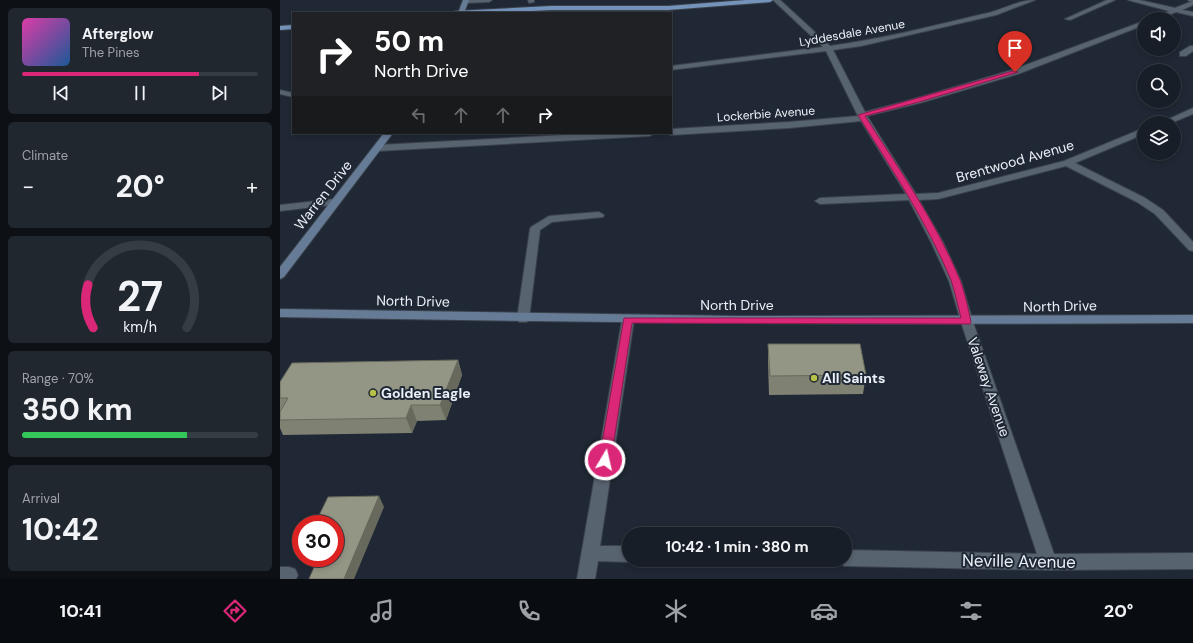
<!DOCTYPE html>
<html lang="en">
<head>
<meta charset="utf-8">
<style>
  body { margin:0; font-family:"DM Sans",sans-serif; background:#20272f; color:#f1f3f6; height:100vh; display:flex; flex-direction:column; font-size:15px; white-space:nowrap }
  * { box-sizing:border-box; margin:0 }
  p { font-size:13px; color:#9ea2a7 }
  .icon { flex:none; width:22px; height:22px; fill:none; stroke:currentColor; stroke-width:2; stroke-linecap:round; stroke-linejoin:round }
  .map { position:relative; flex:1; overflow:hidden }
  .side { display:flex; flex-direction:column; gap:8px; padding:8px; background:#0d1015; width:280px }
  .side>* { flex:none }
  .banner { position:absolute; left:12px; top:12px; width:380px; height:122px; border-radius:0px; box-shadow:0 2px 6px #0003,0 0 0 1px #363c44; background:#202124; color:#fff; overflow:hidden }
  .buttons { position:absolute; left:857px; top:12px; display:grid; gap:8px }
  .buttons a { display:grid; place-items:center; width:44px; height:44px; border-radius:50%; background:#171e27; box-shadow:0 2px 6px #0003,0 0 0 1px #363c44; font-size:20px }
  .speed { position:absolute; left:12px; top:515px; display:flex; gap:8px; font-size:20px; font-weight:700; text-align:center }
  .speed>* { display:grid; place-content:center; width:52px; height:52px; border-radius:50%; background:#171e27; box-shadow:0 2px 6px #0003,0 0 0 1px #363c44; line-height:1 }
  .speed .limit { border:6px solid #d22; background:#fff; color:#111 }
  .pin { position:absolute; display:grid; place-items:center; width:34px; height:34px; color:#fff; margin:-41px -17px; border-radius:50% 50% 50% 0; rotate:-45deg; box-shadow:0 0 4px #0007 }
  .pin .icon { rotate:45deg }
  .me { position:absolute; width:44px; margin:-22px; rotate:9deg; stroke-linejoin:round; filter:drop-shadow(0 0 3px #0008) }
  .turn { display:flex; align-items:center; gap:14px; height:84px; padding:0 16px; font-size:18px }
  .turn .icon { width:52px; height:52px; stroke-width:2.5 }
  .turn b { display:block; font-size:28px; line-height:34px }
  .lanes { display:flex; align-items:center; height:38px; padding:0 16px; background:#0003; justify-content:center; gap:20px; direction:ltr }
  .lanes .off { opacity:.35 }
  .big { font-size:30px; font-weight:700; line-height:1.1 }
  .side .card { flex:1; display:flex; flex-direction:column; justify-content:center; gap:6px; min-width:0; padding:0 14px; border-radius:6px; background:#20272f }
  .side .dial { align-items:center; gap:0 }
  .dial svg { height:104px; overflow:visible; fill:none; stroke:#363c44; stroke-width:7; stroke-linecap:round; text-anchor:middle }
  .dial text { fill:#f1f3f6; stroke:none }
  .song { display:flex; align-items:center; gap:12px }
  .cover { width:48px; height:48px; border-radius:6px; background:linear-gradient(135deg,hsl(320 70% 55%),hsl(210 70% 35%)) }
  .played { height:4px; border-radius:2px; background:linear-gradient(90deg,#db2777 75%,#363c44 75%) }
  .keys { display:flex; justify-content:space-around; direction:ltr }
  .heat { display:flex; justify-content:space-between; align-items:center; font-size:22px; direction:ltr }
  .charge { height:6px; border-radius:3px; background:linear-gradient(90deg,#34c759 70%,#363c44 0) }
  .trip { position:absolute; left:342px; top:527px; width:230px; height:40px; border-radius:20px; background:#171e27; box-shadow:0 2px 6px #0003,0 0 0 1px #363c44; font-weight:700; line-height:40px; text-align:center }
  .tab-bar { display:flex; height:64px; justify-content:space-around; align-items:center; background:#090c10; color:#9ea2a7 }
  .tab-bar .icon { width:28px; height:28px }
  .tab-bar .on { color:#db2777 }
  .tab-bar b { font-size:18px; color:#f1f3f6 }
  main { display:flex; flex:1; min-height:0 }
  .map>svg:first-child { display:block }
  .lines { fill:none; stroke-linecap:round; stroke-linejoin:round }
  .lane-casing { stroke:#3b424c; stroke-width:2 }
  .street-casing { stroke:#3b424c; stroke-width:2 }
  .secondary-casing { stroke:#3b424c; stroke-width:2 }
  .primary-casing { stroke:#3b424c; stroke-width:2 }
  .lane { fill:#586370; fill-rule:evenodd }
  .street { fill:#586370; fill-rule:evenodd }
  .secondary { fill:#667b96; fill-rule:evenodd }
  .primary { fill:#7493bb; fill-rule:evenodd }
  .wall { fill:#7f8172 }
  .shaded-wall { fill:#68695d }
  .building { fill:#949685; stroke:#68695d }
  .route { fill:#db2777; stroke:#8e194d }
  .poi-dot { fill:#b8c147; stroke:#1f2834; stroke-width:1.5 }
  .labels { text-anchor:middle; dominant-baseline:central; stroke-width:4; stroke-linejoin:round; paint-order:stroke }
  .far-street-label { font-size:12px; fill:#ebf1f9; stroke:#1f2834 }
  .street-label { font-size:14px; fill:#ebf1f9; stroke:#1f2834 }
  .poi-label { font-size:14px; font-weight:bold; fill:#ebf1f9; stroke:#1f2834; text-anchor:start }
  .near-street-label { font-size:17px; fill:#ebf1f9; stroke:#1f2834 }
</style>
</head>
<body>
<main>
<section class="side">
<div class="card">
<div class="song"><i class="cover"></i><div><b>Afterglow</b><p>The Pines</p></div></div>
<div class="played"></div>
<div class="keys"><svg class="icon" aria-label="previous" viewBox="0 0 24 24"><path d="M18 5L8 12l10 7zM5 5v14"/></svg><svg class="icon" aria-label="pause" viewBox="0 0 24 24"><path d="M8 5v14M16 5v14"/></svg><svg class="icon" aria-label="next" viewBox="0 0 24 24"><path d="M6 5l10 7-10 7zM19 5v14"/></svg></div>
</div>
<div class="card"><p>Climate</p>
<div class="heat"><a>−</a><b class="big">20°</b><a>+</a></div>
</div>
<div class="card dial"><svg viewBox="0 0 100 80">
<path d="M14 69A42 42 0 1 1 86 69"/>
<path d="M14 69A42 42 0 0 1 10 36" stroke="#db2777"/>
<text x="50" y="56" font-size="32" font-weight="700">27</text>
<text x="50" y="72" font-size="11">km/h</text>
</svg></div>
<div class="card"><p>Range · 70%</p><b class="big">350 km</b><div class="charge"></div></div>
<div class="card"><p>Arrival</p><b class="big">10:42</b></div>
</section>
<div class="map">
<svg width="913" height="579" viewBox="0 0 913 579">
  <rect width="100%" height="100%" fill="#1f2834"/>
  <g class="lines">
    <g class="lane-casing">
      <path id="lane" d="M 827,0 L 835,0 L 790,20 L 785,19 Z
        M 908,0 L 913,0 L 913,2 L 909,1 Z
        M 910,46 L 913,46 L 913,51 L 906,56 L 900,56 L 900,52 Z"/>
    </g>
    <g class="street-casing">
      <path id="street" d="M 183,0 L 212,0 L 209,2 L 185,3 L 183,2 Z
        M 248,0 L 254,0 L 254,2 L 249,3 Z
        M 493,0 L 500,0 L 550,46 C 603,39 656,25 708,13 C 724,9 739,0 755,0 L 716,15 L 581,46 L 553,50 L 585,112 L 634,99 L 732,70 L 864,21 L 864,25 L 738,74 L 640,103 L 587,116 L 636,194 L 658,193 L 784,161 L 864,128 L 864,134 L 795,163 L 865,198 L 883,210 L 913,242 L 913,251 L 909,250 L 875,214 L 857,202 L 786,166 L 658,199 L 639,200 L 663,242 L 681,281 L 693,322 L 774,554 L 913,553 L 913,569 L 768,570 L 565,566 L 559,564 L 557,560 L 565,560 L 565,550 L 757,554 L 681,322 L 669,281 L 651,242 L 629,200 L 540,204 L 535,201 L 540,198 L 626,194 L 581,121 L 509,128 L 391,135 L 387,133 L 391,133 L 391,129 L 509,122 L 578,116 L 546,51 L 391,70 L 391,66 L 543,47 Z
        M 848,0 L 859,0 L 895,8 L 913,1 L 913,5 L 902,10 L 913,12 L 913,16 L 896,12 L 880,19 L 871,19 L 889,11 Z
        M 0,90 L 13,93 L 13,97 L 0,94 Z
        M 913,108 L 913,114 L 891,123 L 880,123 Z
        M 322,133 L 374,133 L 370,136 L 98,151 L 93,148 L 98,145 Z
        M 55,199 L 59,200 L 60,202 L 59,204 L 0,211 L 0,205 Z
        M 319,212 L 324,215 L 323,217 L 272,222 L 260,230 L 249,319 L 247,322 L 239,322 L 237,319 L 250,229 L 251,227 L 269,216 Z
        M 348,316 L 352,317 L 354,320 L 320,546 L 349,546 L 349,560 L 354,560 L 349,562 L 318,561 L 315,579 L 297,579 L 342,320 L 344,317 Z
        M 0,567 L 9,567 L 15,569 L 18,575 L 16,579 L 0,579 Z"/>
    </g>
    <g class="secondary-casing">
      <path id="secondary" d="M 183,0 L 189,0 L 184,13 L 178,13 Z
        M 104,133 L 113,133 L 4,277 L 0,279 L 0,267 Z
        M 0,309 L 456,316 L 913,315 L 913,323 C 609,325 304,323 0,317 Z"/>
    </g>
    <g class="primary-casing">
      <path id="primary" d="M 466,0 L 493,0 L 490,2 L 388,10 L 271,10 L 212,13 L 172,13 L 175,11 L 271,6 L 388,6 Z
        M 13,25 L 13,29 L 0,30 L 0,26 Z"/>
    </g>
    <use href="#lane" class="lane"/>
    <use href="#street" class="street"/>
    <use href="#secondary" class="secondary"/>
    <use href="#primary" class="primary"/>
  </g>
  <path class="wall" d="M 488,344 L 586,375 L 583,394 L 489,395 L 488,363 Z
    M 178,360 L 182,375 L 166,420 L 137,421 L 132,433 L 3,435 L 0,428 L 0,382 Z"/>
  <path class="shaded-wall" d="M 178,360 L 182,375 L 166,420 L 160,405 Z
    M 131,405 L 137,421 L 132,433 L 126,418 Z
    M 99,496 L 104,507 L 74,579 L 64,579 Z"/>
  <path class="building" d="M 488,344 L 580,344 L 586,375 L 490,376 Z
    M 178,360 L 160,405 L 131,405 L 126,418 L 0,420 L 0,412 L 8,398 L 0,398 L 0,382 L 12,363 Z
    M 99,496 L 64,579 L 29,579 L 38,558 L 55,558 L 55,524 L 35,524 L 48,497 Z"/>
  <path class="route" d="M 733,71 L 738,72 L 639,102 L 585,116 C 619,169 656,222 680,280 C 685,293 688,308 691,322 L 690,324 L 352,323 L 331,460 L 329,463 L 325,465 L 321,463 L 319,460 L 344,318 L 681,318 C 678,306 675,292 671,280 C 647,222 611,168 578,115 Z"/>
  <g class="poi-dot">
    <circle cx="534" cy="378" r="4"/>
    <circle cx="93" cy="393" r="4"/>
  </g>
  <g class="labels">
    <g class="far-street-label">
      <text transform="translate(572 33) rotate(-10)">Lyddesdale Avenue</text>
      <text transform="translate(486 114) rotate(-4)">Lockerbie Avenue</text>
    </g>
    <g class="street-label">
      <text transform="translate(735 161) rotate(-16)">Brentwood Avenue</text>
      <text transform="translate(43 195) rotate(-52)">Warren Drive</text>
      <text transform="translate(133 301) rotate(1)">North Drive</text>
      <text x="457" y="305">North Drive</text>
      <text transform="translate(780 306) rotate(-1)">North Drive</text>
      <text transform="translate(709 387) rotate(71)">Valeway Avenue</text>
    </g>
    <g class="poi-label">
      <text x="542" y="378">All Saints</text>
      <text x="101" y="393">Golden Eagle</text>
    </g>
    <g class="near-street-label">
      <text transform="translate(739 561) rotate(1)">Neville Avenue</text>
    </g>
  </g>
</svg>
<div class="buttons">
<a><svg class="icon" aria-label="sound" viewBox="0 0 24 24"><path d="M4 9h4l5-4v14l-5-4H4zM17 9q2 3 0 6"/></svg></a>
<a><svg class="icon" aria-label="search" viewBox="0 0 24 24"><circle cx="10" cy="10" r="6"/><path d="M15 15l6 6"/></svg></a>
<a><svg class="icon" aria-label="layers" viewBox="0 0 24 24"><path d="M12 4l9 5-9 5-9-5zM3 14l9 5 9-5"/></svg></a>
</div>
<div class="speed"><div class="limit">30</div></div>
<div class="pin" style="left:735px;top:72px;background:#d93025"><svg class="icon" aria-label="arrive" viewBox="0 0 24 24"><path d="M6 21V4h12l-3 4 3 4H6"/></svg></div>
<svg class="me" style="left:325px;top:460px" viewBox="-20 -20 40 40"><circle r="17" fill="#db2777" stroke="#fff" stroke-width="3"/><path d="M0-11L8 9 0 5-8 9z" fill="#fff"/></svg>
<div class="trip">10:42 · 1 min · 380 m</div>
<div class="banner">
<div class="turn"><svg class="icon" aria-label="right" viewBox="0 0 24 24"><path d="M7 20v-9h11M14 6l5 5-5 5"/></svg><div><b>50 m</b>North Drive</div></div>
<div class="lanes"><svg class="icon off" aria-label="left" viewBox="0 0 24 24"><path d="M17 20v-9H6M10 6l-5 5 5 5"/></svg><svg class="icon off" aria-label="ahead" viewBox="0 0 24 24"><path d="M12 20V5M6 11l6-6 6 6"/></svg><svg class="icon off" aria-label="ahead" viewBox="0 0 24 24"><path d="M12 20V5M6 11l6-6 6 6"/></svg><svg class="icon" aria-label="right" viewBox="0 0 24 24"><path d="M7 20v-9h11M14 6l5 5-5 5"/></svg></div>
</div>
</div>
</main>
<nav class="tab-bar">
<b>10:41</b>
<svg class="icon on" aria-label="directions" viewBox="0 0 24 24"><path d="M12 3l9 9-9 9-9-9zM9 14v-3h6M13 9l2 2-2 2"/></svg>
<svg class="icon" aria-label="music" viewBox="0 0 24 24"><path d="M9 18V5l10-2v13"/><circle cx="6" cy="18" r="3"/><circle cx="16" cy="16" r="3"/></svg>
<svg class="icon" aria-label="phone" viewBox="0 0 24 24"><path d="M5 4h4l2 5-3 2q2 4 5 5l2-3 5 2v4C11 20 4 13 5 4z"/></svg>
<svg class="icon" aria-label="climate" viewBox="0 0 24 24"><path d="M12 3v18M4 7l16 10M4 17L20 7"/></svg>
<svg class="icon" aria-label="car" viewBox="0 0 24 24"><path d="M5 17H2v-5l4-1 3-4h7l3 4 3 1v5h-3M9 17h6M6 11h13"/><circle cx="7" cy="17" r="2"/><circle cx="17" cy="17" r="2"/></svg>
<svg class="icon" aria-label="filters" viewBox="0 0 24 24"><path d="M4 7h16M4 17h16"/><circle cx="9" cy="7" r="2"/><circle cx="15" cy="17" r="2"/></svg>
<b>20°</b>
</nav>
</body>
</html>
